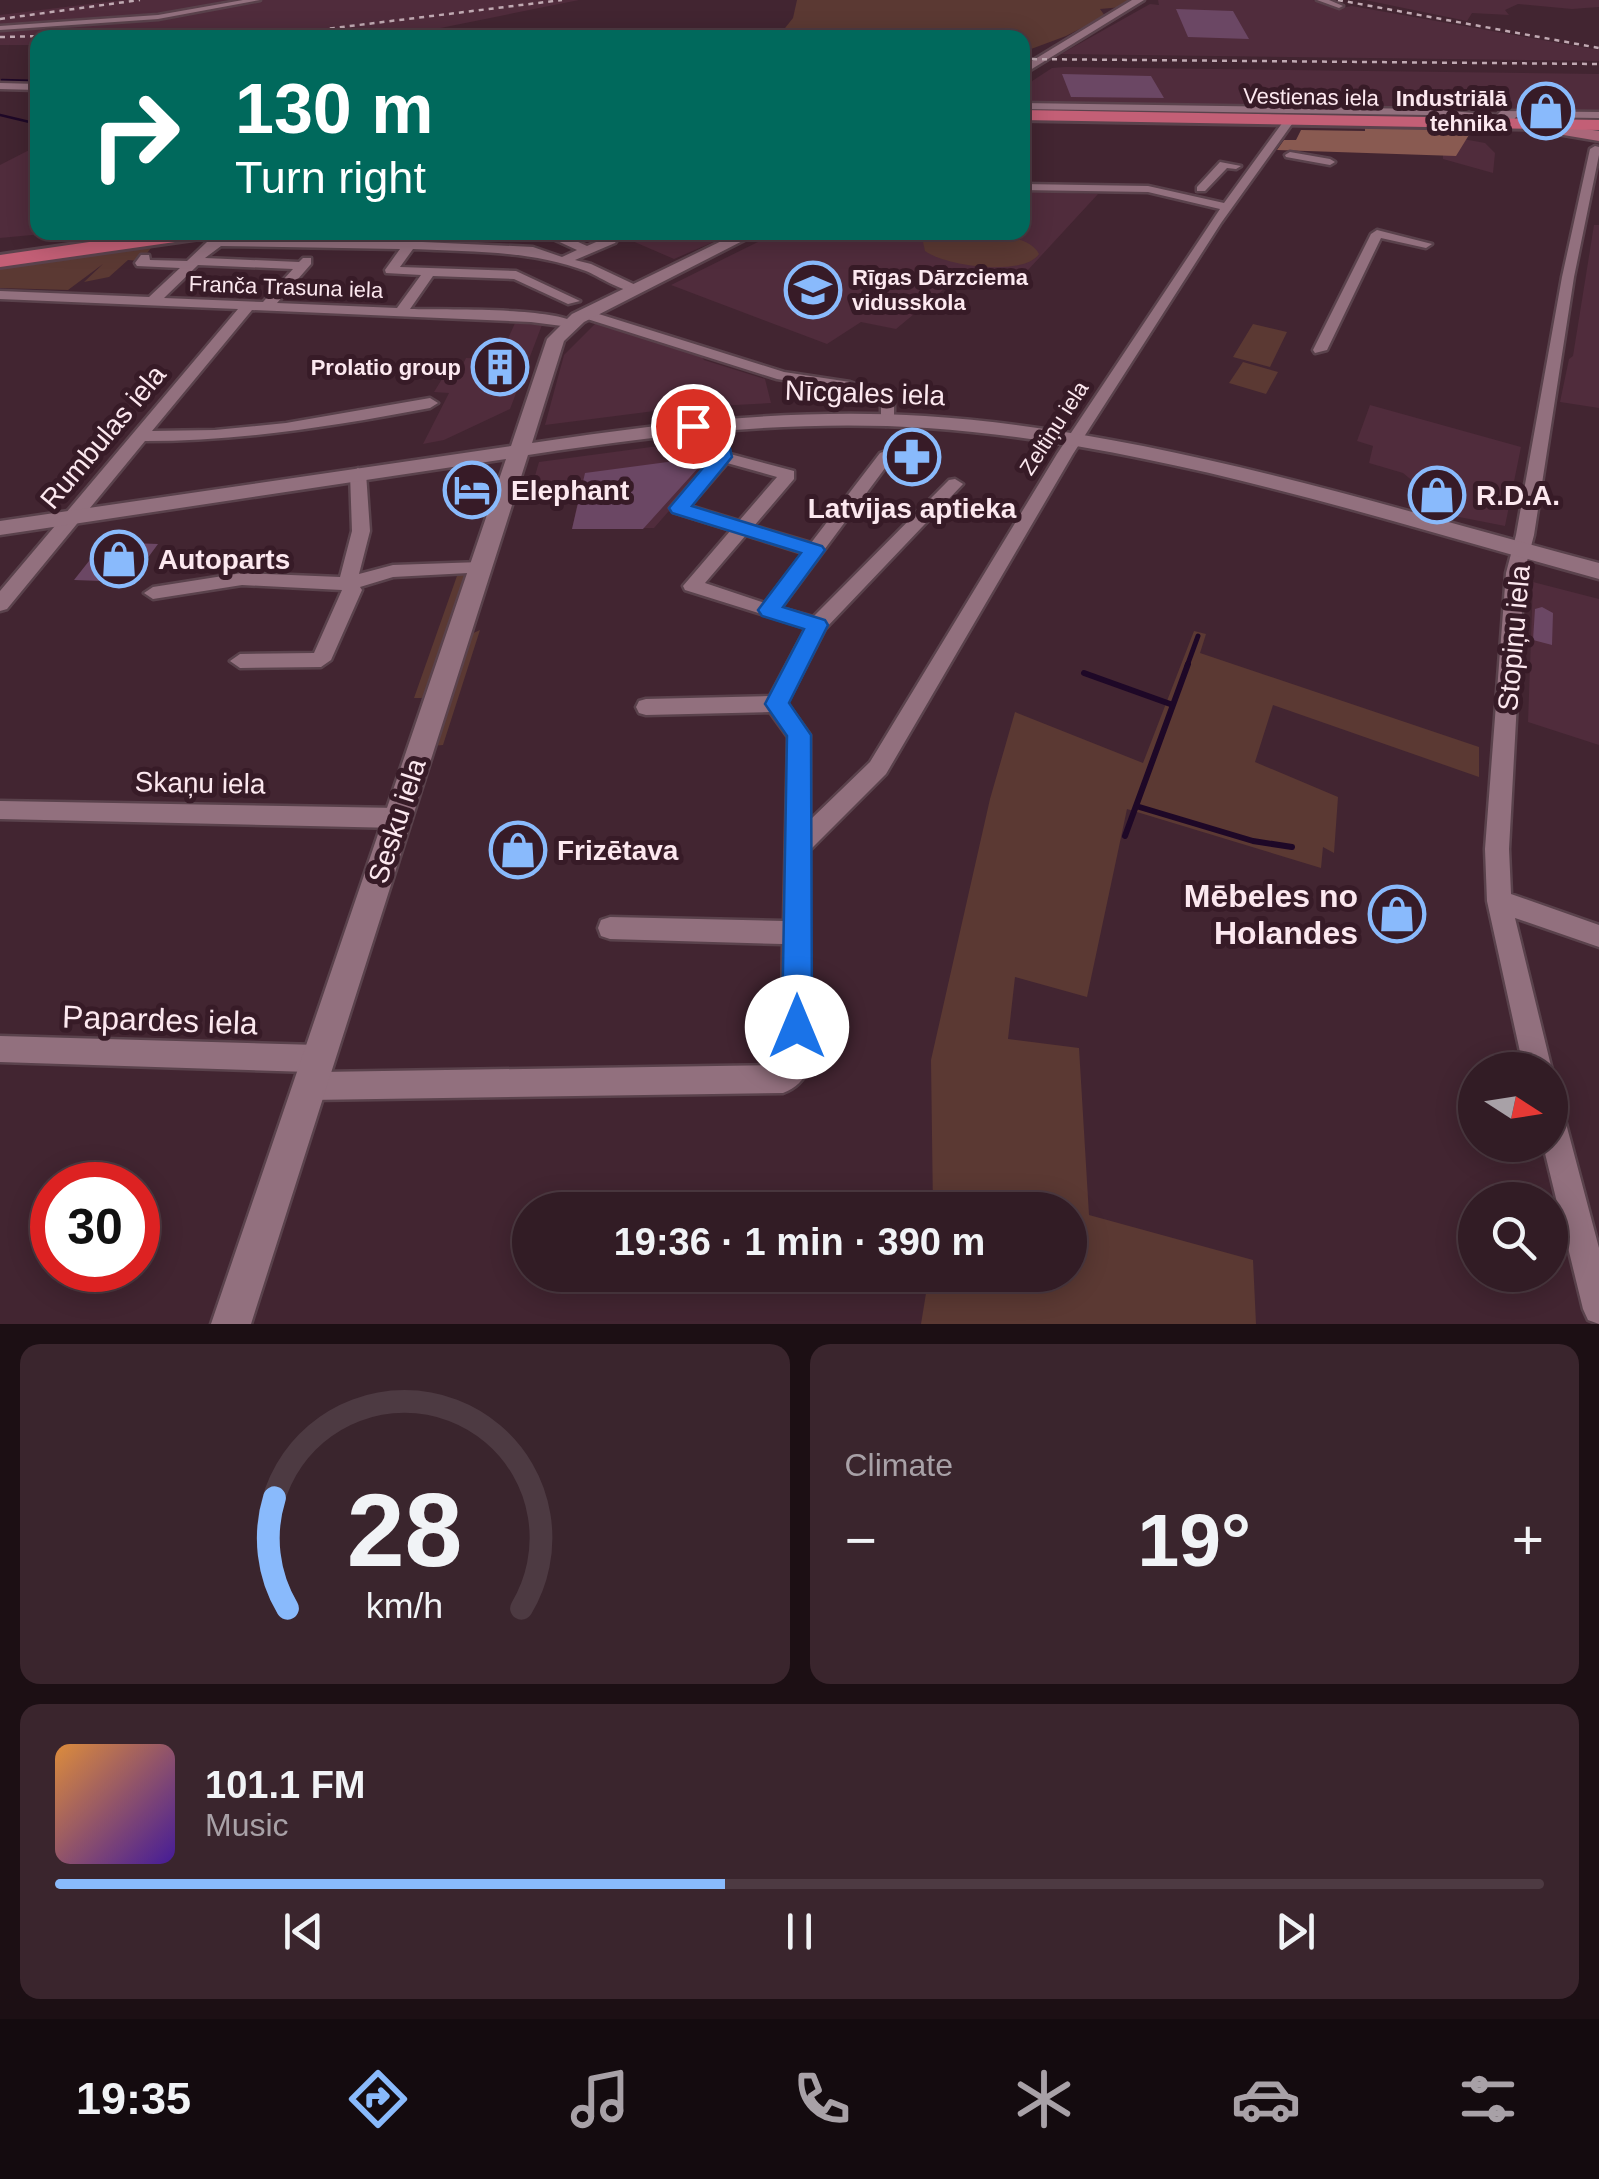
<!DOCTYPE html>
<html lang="en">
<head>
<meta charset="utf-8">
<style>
  body { margin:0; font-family:Arial,sans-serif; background:#3a252d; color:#f1f3f6; height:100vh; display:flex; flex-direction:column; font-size:38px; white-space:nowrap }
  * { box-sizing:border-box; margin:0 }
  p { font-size:32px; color:#a8a1a7 }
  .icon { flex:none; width:55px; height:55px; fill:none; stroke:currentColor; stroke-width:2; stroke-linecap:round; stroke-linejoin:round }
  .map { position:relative; height:1324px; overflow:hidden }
  .panel { display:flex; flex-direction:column; gap:20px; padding:20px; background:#1c0f14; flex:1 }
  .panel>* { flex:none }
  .top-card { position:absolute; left:30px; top:30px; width:1000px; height:210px; border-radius:20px; box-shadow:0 5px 25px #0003,0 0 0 2px #4d3a42; background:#00695c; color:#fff; overflow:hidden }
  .needle { width:65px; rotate:102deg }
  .buttons { position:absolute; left:1458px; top:1052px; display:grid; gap:20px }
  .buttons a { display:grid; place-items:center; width:110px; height:110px; border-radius:50%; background:#321c25; box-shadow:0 5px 25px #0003,0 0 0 2px #4d3a42; font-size:50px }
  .speed { position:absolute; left:30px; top:1162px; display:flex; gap:20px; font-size:50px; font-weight:700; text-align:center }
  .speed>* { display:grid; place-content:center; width:130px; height:130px; border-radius:50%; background:#321c25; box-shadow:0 5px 25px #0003,0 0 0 2px #4d3a42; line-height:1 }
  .speed .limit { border:15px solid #d22; background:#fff; color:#111 }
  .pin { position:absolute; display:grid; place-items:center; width:85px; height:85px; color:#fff; margin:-42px; border:5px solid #fff; border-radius:50%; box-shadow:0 2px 10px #0007 }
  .me { position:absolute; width:110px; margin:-55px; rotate:0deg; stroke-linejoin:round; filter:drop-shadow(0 0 8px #0008) }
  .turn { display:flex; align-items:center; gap:35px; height:210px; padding:0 40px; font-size:45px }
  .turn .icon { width:130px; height:130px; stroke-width:2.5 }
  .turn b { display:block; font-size:70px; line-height:85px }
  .big { font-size:75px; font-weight:800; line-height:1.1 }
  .panel .card { flex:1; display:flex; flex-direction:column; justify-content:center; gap:15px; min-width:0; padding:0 35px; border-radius:20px; background:#3a252d }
  .panel .dial { align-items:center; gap:0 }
  .dial svg { height:260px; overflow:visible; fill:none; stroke:#4d3a42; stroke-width:7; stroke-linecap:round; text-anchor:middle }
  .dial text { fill:#f1f3f6; stroke:none }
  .song { display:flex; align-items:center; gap:30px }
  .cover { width:120px; height:120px; border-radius:15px; background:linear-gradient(135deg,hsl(30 70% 55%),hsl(260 70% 35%)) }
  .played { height:10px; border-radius:5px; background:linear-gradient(90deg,#89bafc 45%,#4d3a42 45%) }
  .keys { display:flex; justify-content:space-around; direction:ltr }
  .heat { display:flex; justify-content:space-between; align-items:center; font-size:55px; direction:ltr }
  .panel .tiles { flex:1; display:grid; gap:20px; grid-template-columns:1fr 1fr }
  .card:last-child { grid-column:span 2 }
  .trip { position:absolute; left:512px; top:1192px; width:575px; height:100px; border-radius:50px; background:#321c25; box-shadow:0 5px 25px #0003,0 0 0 2px #4d3a42; font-weight:800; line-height:100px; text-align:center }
  .dock { display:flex; height:160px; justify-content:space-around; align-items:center; background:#140b0f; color:#a8a1a7 }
  .dock .icon { width:70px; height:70px }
  .dock .selected { color:#89bafc }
  .dock b { font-size:45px; color:#f1f3f6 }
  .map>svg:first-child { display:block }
  .built { fill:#502c3c }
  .green { fill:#5b3933 }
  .forest { fill:#895a51 }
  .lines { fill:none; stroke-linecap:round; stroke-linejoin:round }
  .stream-far2 { stroke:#1e0827; stroke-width:2.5 }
  .stream-far1 { stroke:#1e0827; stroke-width:5 }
  .stream { stroke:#1e0827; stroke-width:6 }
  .building { fill:#6b4764 }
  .minor-casing { stroke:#5a424c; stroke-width:5 }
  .tertiary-casing { stroke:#5a424c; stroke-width:5 }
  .secondary-casing { stroke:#5a424c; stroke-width:5 }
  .primary-casing { stroke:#5a424c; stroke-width:6 }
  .minor { fill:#92707e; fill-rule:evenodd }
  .tertiary { fill:#92707e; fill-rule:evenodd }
  .secondary { fill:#ab677a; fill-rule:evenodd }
  .primary { fill:#c35f76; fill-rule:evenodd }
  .rail { stroke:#c0a9b2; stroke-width:2.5; stroke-dasharray:5 5; stroke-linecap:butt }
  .route { fill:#1a73e8; stroke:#114b97; stroke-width:2.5 }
  .labels { text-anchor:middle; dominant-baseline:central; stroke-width:10; stroke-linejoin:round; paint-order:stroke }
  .far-street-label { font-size:22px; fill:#fce8ef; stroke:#371b27 }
  .far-poi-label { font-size:22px; font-weight:bold; fill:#fce8ef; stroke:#371b27; text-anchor:end }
  .street-label { font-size:28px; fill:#fce8ef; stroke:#371b27 }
  .poi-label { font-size:28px; font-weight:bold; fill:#fce8ef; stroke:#371b27; text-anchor:start }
  .near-poi-label { font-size:32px; font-weight:bold; fill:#fce8ef; stroke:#371b27; text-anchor:end }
  .near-street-label { font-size:32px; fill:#fce8ef; stroke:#371b27 }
</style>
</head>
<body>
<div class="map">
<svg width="1599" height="1324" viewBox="0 0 1599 1324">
  <rect width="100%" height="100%" fill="#422531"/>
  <path class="built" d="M 122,0 L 579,0 L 391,38 L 38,38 L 37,45 L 0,45 L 0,15 Z
    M 1158,0 L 1313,0 L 1340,8 L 1352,6 L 1599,50 L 1599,61 L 1061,54 L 1150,4 L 1159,5 Z
    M 1365,0 L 1599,0 L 1599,7 L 1572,9 L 1518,4 L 1505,10 L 1509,15 L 1472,13 L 1467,21 Z
    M 1065,67 L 1599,74 L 1599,112 L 1023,101 L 1023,87 L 1052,68 Z
    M 1452,137 L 1485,143 L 1495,153 L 1493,173 L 1443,159 L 1443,150 Z
    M 37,146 L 38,232 L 53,233 L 0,238 L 0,165 Z
    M 1023,191 L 1098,194 L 1016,283 L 961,275 L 896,329 L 861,322 L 827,344 L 671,285 L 776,233 L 1022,232 Z
    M 1594,225 L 1599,225 L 1599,408 L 1560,402 L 1569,359 L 1573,356 Z
    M 643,233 L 643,232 L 734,233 L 674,259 L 630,240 Z
    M 598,321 L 699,352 L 704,360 L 765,379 L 771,403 L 678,408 L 545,425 L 564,355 Z
    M 515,323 L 542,325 L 510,409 L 444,440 L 423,444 L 449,393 L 434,392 L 442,379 L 456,379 L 466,358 L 499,359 Z
    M 1370,405 L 1521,447 L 1505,526 L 1408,507 L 1414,482 L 1403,473 L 1369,463 L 1373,446 L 1357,441 Z
    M 711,439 L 712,462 L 654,528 L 572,529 L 578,501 L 528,500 L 539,462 Z
    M 1533,582 L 1599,599 L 1599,745 L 1528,722 Z"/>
  <path class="green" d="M 797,0 L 1131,0 L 1122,7 L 1100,9 L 1105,16 L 1066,36 L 1023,52 L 1022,38 L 777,38 L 793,18 Z
    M 218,233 L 240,233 L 104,252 L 151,248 L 141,261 L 128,260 L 109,277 L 84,282 L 103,264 L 68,290 L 0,288 L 0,268 L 39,262 L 0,263 Z
    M 959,233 C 982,235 1027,232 1039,254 C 1024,277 945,266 925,251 L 923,242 L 936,233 Z
    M 1253,324 L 1287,332 L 1270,367 L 1233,357 Z
    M 1243,362 L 1278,372 L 1266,394 L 1229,383 Z
    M 458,573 L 468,576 L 428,698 L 414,698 Z
    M 480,630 L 443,745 L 432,746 L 469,635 Z
    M 1194,631 L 1206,634 L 1200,653 L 1479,747 L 1479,777 L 1273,705 L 1255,762 L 1338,797 L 1334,853 L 1323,847 L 1321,868 L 1127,809 L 1087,997 L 1015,977 L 1008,1039 L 1079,1048 L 1089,1215 L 1253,1260 L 1256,1324 L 921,1324 L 929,1275 L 1070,1275 L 1070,1210 L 933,1210 L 931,1060 L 990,799 L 1015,712 L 1143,763 Z"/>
  <path class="forest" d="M 1365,128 L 1472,130 L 1456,156 L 1277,150 L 1284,140 L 1296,140 L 1301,130 L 1365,131 Z"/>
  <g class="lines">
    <path class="stream-far2" d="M 2,80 L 38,81
      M 0,115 L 38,124"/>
    <path class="stream-far1" d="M 1187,666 L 1198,636"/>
    <path class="stream" d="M 1084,673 L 1173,705
      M 1136,806 L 1253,841 L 1292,847
      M 1125,836 L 1188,664"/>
  </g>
  <path class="building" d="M 1176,9 L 1233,11 L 1249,39 L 1188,37 Z
    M 1062,74 L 1151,76 L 1164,98 L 1071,97 Z
    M 690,459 L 699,467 L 643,529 L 572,529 L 585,473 Z
    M 463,481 L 488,481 L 481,499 L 456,499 Z
    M 104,542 L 158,544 L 130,582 L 74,580 Z
    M 1542,607 L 1553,613 L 1552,645 L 1533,640 L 1535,609 Z"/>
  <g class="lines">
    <g class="minor-casing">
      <path id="minor" d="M 243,0 L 260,0 L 158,19 L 0,30 L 0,26 L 158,15 Z
        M 1317,0 L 1329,0 L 1343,6 L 1339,8 Z
        M 0,83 L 38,84 L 38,90 L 0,89 Z
        M 1022,103 L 1427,109 L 1497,115 L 1501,111 L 1599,112 L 1599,118 L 1516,117 L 1512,122 L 1427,115 L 1022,109 Z
        M 1283,122 L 1292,124 L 1221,223 L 1073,454 L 886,774 L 810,850 L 809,1068 C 803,1081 796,1088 783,1093 L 310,1100 L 300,1096 L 296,1086 L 300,1076 L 309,1072 L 0,1062 L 0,1036 L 318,1045 L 328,1049 L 332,1059 L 328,1069 L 320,1072 L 778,1065 L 781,1062 L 783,944 L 610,939 L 601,936 L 598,928 L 601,920 L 610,917 L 784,921 L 788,737 L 770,712 L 646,715 L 639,713 L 636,707 L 639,701 L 646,699 L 770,696 L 806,628 L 685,590 L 683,586 L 731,530 L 673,512 L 670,508 L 715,456 L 707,423 L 715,418 L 721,420 L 730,454 L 794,471 L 794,479 L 754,526 L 811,543 L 880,453 L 886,451 L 894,456 L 781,608 L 813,617 L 949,480 L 955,479 L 963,484 L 825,629 L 787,703 L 810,735 L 810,820 L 870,762 L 1057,454 L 1220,209 L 1148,192 L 1022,190 L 1022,184 L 1148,186 L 1224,203 ZM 727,463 L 777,477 L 739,521 L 690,506 ZM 746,535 L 803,553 L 765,603 L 705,583 Z
        M 1595,146 L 1599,147 L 1599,155 L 1574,277 L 1534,535 L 1524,573 L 1509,849 L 1511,894 L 1599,925 L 1599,947 L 1515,918 L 1552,1070 L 1550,1074 L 1550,1070 L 1524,1070 L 1487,901 L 1485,849 L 1506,573 L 1516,535 L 1562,277 L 1590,149 Z
        M 1290,152 L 1330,159 L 1335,162 L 1330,165 L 1286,157 L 1285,155 Z
        M 1220,162 L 1241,166 L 1236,169 L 1227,168 L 1205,191 L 1197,191 L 1197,187 Z
        M 1377,230 L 1432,244 L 1426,248 L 1381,238 L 1327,350 L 1315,353 L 1313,350 L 1371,234 Z
        M 538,232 L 556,232 L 587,246 L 603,239 L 597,232 L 610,232 L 617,240 L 615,243 L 575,260 L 591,264 L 644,289 C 629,298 601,277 586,271 C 530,250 471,252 413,249 L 400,267 L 516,271 L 580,301 L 568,304 L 514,279 L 433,276 L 410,309 C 446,310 551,307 577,323 L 570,327 L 531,322 L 252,310 L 152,431 L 215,430 L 286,423 L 430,398 L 438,403 L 430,408 C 335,426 241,441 145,441 L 7,609 L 0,611 L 0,591 L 238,309 L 0,299 L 0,291 L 149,297 L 180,268 L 137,266 L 135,263 L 141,255 L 149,255 L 150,260 L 187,261 L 207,242 L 220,238 L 322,241 L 335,238 L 533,247 L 562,257 L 577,250 ZM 221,246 L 400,249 L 385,270 L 386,273 L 421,275 L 397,308 L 277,303 L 311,264 L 311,258 L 303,258 L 299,262 L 205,258 ZM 198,265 L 293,269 L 263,302 L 164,298 Z
        M 586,310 L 784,372 L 850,382 L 894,398 L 894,421 L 886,426 L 881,424 L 881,403 L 847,390 L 777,379 L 581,317 L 579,314 Z
        M 358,468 L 366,473 L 370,531 L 359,574 L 393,565 L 481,562 L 490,568 L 487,572 L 393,577 L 360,587 L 362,590 L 331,660 L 321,667 L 240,668 L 230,661 L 240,654 L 314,653 L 342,590 L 242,585 L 153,599 L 144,593 L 153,587 L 242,573 L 340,577 L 352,531 L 350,473 Z
        M 0,801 L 398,808 L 406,811 L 409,818 L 406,825 L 398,828 L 0,819 Z
        M 1550,1102 L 1560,1106 L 1564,1116 L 1599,1248 L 1599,1324 L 1588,1320 L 1583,1309 L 1543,1145 L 1550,1145 Z"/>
    </g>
    <g class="tertiary-casing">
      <path id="tertiary" d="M 1132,0 L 1144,0 L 1022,75 L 1022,67 Z
        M 740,232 L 760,232 L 584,322 L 564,341 L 532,443 C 663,423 792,408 925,416 C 1154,431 1379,505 1599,563 L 1599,579 C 1379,519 1156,444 927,428 C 792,419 661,435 528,455 L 251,1324 L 211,1324 L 506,459 L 0,535 L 0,521 L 511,446 L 547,339 L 572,314 Z"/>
    </g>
    <g class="secondary-casing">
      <path id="secondary" d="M 1533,121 L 1599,131 L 1599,141 L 1528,129 L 1525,126 Z"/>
    </g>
    <g class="primary-casing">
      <path id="primary" d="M 1022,110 L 1599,120 L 1599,130 L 1022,120 Z
        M 158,232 L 212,232 L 203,238 L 0,267 L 0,255 Z"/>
    </g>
    <use href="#minor" class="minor"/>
    <use href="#tertiary" class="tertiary"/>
    <use href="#secondary" class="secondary"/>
    <use href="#primary" class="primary"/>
    <path class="rail" d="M 1338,0 L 1599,48
      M 0,19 L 140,0
      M 0,37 L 318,30 L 562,0
      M 1022,59 L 1599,64"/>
  </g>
  <path class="route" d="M 715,418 L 724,423 L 732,457 L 692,506 L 822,546 L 825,550 L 783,607 L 825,620 L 828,625 L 789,703 L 811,735 L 812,1027 L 808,1037 L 797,1042 L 786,1037 L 782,1027 L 787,736 L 765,704 L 804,629 L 762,616 L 758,610 L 801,553 L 672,513 L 669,508 L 713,456 L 707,429 L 693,431 L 684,426 L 693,420 Z"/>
  <defs>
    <g id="shop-ring" transform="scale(2.875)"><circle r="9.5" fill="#371b27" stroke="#89bafc" stroke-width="1.5"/><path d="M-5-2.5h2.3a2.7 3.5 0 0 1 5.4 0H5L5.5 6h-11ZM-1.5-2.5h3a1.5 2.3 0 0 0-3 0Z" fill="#89bafc"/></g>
    <g id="school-ring" transform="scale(2.875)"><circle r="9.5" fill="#371b27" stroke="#89bafc" stroke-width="1.5"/><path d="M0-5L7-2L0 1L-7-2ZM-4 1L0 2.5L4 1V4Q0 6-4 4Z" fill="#89bafc"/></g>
    <g id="building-ring" transform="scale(2.875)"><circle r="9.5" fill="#371b27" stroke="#89bafc" stroke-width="1.5"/><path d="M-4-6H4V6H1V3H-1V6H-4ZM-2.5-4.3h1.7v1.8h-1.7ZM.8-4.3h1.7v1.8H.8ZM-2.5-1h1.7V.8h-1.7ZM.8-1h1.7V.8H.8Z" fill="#89bafc"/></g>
    <g id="pharmacy-ring" transform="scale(2.875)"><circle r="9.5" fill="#371b27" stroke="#89bafc" stroke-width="1.5"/><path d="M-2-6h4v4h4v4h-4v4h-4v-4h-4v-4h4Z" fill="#89bafc"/></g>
    <g id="hotel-ring" transform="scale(2.875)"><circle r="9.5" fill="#371b27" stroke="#89bafc" stroke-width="1.5"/><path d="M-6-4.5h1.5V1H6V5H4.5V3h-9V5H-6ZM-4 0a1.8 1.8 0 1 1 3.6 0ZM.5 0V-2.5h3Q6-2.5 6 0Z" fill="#89bafc"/></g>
  </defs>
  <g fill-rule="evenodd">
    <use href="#shop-ring" x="1546" y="111"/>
    <use href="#school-ring" x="813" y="290"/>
    <use href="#building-ring" x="500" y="367"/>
    <use href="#pharmacy-ring" x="912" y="457"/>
    <use href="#hotel-ring" x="472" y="490"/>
    <use href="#shop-ring" x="1437" y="495"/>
    <use href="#shop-ring" x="119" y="559"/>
    <use href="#shop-ring" x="518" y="850"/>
    <use href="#shop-ring" x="1397" y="914"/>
  </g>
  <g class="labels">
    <g class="far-street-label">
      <text transform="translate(1311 97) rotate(1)">Vestienas iela</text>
      <text transform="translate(286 287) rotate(2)">Franča Trasuna iela</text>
      <text transform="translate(1054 428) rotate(-57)">Zeltiņu iela</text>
    </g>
    <g class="far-poi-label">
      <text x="1507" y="98">Industriālā<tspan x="1507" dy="25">tehnika</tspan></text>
      <text x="852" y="277" text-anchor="start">Rīgas Dārzciema<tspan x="852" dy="25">vidusskola</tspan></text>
      <text x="461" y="367">Prolatio group</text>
    </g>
    <g class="street-label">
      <text transform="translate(865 393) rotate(2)">Nīcgales iela</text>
      <text transform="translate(103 437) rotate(-50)">Rumbulas iela</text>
      <text transform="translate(1514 638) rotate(-85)">Stopiņu iela</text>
      <text transform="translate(200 783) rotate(1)">Skaņu iela</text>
      <text transform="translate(397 821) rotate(-72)">Sesku iela</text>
    </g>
    <g class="poi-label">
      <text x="511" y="490">Elephant</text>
      <text x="1476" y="495">R.D.A.</text>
      <text x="912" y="508" text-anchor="middle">Latvijas aptieka</text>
      <text x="158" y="559">Autoparts</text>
      <text x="557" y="850">Frizētava</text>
    </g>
    <g class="near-poi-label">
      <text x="1358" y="896">Mēbeles no<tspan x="1358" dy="37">Holandes</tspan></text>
    </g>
    <g class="near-street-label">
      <text transform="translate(160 1020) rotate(2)">Papardes iela</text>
    </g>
  </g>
</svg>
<div class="buttons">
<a><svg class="needle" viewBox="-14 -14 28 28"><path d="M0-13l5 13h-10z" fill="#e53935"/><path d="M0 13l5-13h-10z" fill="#a8a1a7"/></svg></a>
<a><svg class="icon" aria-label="search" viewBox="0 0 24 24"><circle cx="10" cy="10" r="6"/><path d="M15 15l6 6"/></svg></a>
</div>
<div class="speed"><div class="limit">30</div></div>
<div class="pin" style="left:693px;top:426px;background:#d93025"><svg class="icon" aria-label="arrive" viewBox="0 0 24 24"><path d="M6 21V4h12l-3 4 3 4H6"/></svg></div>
<svg class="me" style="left:797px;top:1027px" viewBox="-20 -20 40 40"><circle r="19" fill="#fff"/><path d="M0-13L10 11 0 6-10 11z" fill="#1a73e8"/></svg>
<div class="trip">19:36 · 1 min · 390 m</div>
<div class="top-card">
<div class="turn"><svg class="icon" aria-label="right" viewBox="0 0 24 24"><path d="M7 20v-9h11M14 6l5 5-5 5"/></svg><div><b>130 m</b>Turn right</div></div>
</div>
</div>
<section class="panel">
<div class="tiles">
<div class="card dial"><svg viewBox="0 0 100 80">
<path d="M14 69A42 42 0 1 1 86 69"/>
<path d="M14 69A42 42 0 0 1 10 35" stroke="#89bafc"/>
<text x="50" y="56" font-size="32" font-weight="700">28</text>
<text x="50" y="72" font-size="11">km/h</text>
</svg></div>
<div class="card"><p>Climate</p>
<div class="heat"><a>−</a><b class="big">19°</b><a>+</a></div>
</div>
<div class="card">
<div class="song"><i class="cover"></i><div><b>101.1 FM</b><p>Music</p></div></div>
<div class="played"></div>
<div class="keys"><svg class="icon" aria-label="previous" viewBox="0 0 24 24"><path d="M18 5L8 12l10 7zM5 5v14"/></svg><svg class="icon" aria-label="pause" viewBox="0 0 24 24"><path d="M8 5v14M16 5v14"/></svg><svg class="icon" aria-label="next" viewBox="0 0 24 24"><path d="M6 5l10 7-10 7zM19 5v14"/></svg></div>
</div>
</div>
</section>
<nav class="dock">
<b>19:35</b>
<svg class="icon selected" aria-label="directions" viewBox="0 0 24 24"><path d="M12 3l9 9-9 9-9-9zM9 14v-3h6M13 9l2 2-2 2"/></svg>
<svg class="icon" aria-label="music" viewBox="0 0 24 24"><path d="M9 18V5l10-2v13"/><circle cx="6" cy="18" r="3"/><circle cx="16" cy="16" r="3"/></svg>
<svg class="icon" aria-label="phone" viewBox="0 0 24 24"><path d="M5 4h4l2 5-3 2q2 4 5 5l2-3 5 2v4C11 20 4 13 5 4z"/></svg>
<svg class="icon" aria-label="climate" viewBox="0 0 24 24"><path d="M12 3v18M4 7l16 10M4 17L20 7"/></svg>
<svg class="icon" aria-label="car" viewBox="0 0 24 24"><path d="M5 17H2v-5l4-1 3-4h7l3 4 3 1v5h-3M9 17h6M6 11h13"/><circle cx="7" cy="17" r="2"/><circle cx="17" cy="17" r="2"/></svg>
<svg class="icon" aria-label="filters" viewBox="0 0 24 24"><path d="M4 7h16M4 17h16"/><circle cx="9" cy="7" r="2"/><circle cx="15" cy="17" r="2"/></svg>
</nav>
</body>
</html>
